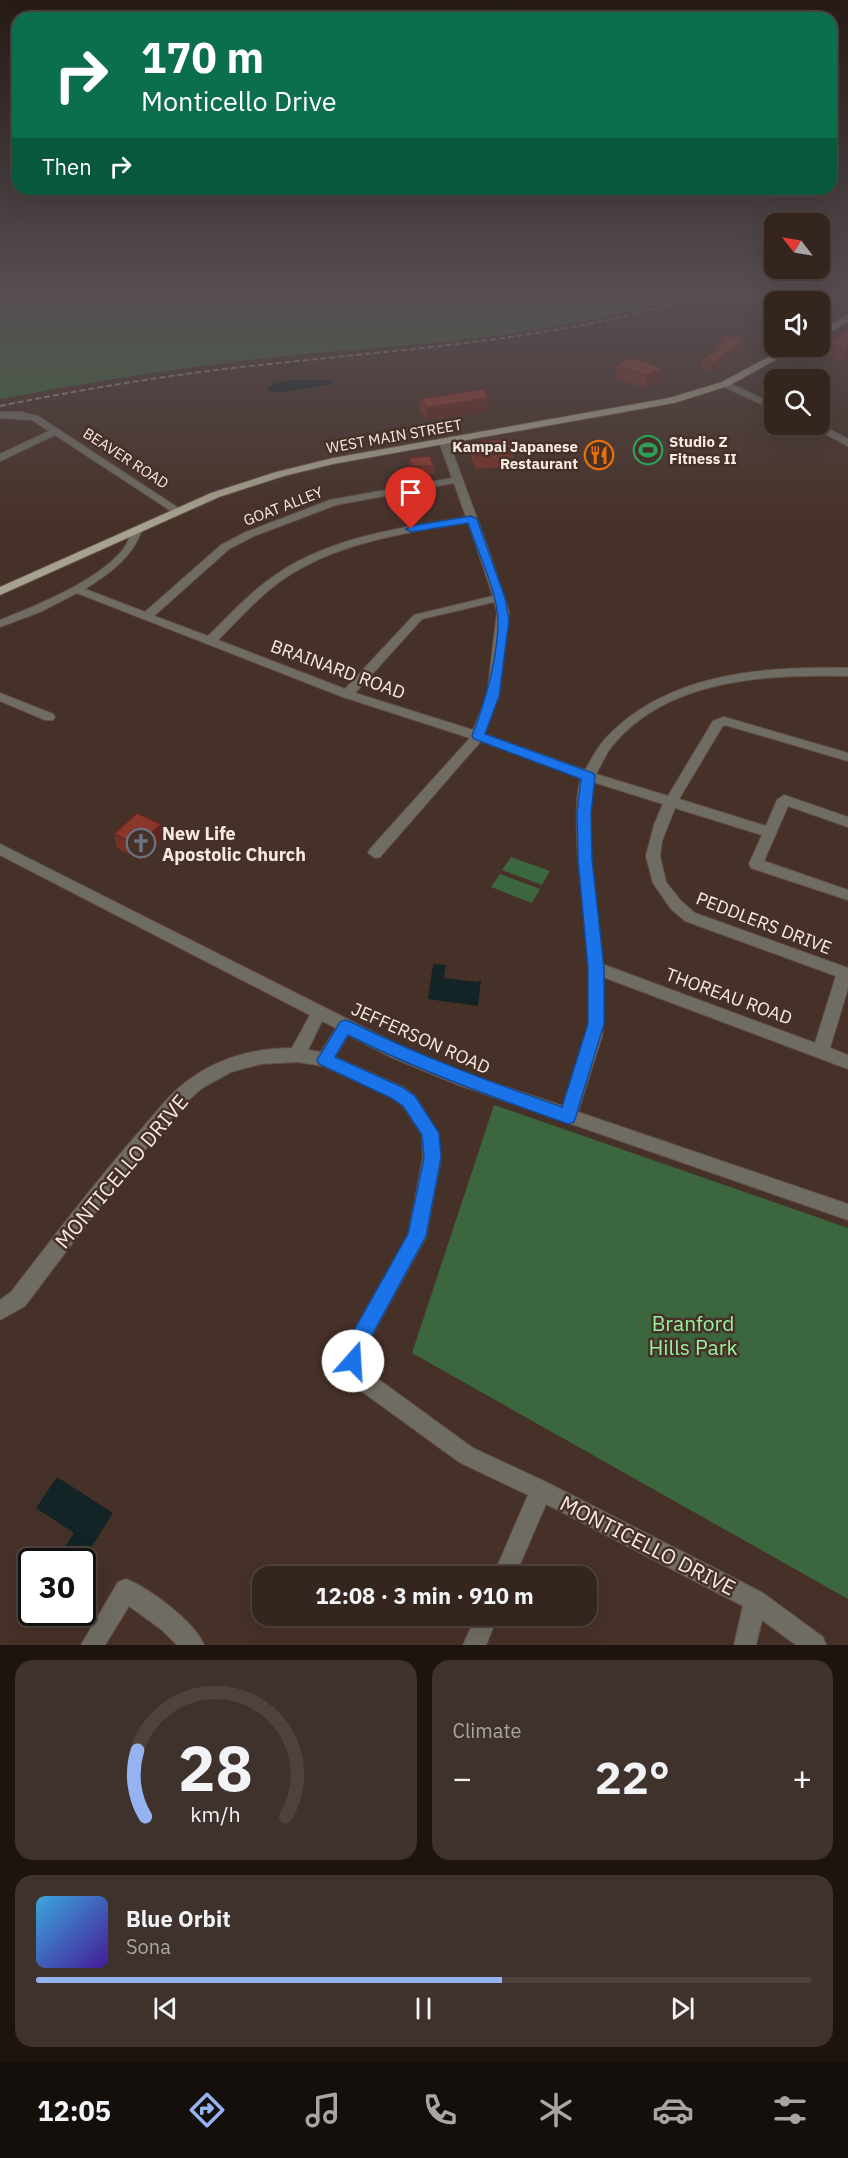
<!DOCTYPE html>
<html lang="en">
<head>
<meta charset="utf-8">
<style>
  body { margin:0; font-family:"IBM Plex Sans",sans-serif; background:#3f312b; color:#f1f3f6; height:100vh; display:flex; flex-direction:column; font-size:22px; white-space:nowrap }
  * { box-sizing:border-box; margin:0 }
  p { font-size:20px; color:#a9a5a4 }
  .icon { flex:none; width:33px; height:33px; fill:none; stroke:currentColor; stroke-width:2; stroke-linecap:round; stroke-linejoin:round }
  .map { position:relative; height:1645px; overflow:hidden }
  .sheet { display:flex; flex-direction:column; gap:15px; padding:15px; background:#1d1410; flex:1 }
  .sheet>* { flex:none }
  .hud { position:absolute; left:12px; top:12px; width:825px; height:183px; border-radius:18px; box-shadow:0 6px 24px #0002,0 0 0 2px #4e423c; background:#0b6e4f; color:#fff; overflow:hidden }
  .needle { width:39px; rotate:301deg }
  .controls { position:absolute; left:764px; top:213px; display:grid; gap:12px }
  .controls a { display:grid; place-items:center; width:66px; height:66px; border-radius:12px; background:#34251e; box-shadow:0 6px 24px #0002,0 0 0 2px #4e423c; font-size:30px }
  .speed { position:absolute; left:18px; top:1548px; display:flex; gap:12px; font-size:30px; font-weight:700; text-align:center }
  .speed>* { display:grid; place-content:center; width:78px; height:78px; border-radius:50%; background:#34251e; box-shadow:0 6px 24px #0002,0 0 0 2px #4e423c; line-height:1 }
  .speed .limit { border:3px solid #111; border-radius:9px; background:#fff; color:#111 }
  .pin { position:absolute; display:grid; place-items:center; width:51px; height:51px; color:#fff; margin:-62px -26px; border-radius:50% 50% 50% 0; rotate:-45deg; box-shadow:0 0 6px #0007 }
  .pin .icon { rotate:45deg }
  .me { position:absolute; width:66px; margin:-33px; rotate:19deg; stroke-linejoin:round; filter:drop-shadow(0 0 4px #0008) }
  .turn { display:flex; align-items:center; gap:21px; height:126px; padding:0 30px; font-size:27px }
  .turn .icon { width:78px; height:78px; stroke-width:2.5 }
  .turn b { display:block; font-size:42px; line-height:51px }
  .then { display:flex; align-items:center; height:57px; padding:0 30px; background:#0003; gap:12px; font-size:22px }
  .big { font-size:45px; font-weight:800; line-height:1.1 }
  .sheet .tile { flex:1; display:flex; flex-direction:column; justify-content:center; gap:9px; min-width:0; padding:0 21px; border-radius:18px; background:#3f312b }
  .sheet .dial { align-items:center; gap:0 }
  .dial svg { height:156px; overflow:visible; fill:none; stroke:#4e423c; stroke-width:7; stroke-linecap:round; text-anchor:middle }
  .dial text { fill:#f1f3f6; stroke:none }
  .song { display:flex; align-items:center; gap:18px }
  .cover { width:72px; height:72px; border-radius:9px; background:linear-gradient(135deg,hsl(200 70% 55%),hsl(260 70% 35%)) }
  .played { height:6px; border-radius:3px; background:linear-gradient(90deg,#95b2f1 60%,#4e423c 60%) }
  .keys { display:flex; justify-content:space-around; direction:ltr }
  .heat { display:flex; justify-content:space-between; align-items:center; font-size:33px; direction:ltr }
  .sheet .tiles { flex:1; display:grid; gap:15px; grid-template-columns:1fr 1fr }
  .tile:last-child { grid-column:span 2 }
  .trip { position:absolute; left:252px; top:1566px; width:345px; height:60px; border-radius:18px; background:#34251e; box-shadow:0 6px 24px #0002,0 0 0 2px #4e423c; font-weight:800; line-height:60px; text-align:center }
  .dock { display:flex; height:96px; justify-content:space-around; align-items:center; background:#150f0c; color:#a9a5a4 }
  .dock .icon { width:42px; height:42px }
  .dock .selected { color:#95b2f1 }
  .dock b { font-size:27px; color:#f1f3f6 }
  .map>svg:first-child { display:block }
  .green { fill:#3b663e }
  .water { fill:#122425 }
  .lines { fill:none; stroke-linecap:round; stroke-linejoin:round }
  .minor-casing { stroke:#624e46; stroke-width:2 }
  .primary-casing { stroke:#624e46; stroke-width:2 }
  .minor { fill:#6f6d63; fill-rule:evenodd }
  .primary { fill:#a7a28d; fill-rule:evenodd }
  .rail { stroke:#99877f; stroke-width:2; stroke-dasharray:6 3; stroke-linecap:butt }
  .wall { fill:#783026 }
  .shaded-wall { fill:#61271f }
  .building { fill:#8b382c; stroke:#61271f; stroke-width:1.5 }
  .route { fill:#1a73e8; stroke:#114b97; stroke-width:1.5 }
  .labels { text-anchor:middle; dominant-baseline:central; stroke-width:5; stroke-linejoin:round; paint-order:stroke }
  .far-street-label { font-size:15px; fill:#f8e9e3; stroke:#463128 }
  .far-poi-label { font-size:15px; font-weight:bold; fill:#f8e9e3; stroke:#463128; text-anchor:start }
  .street-label { font-size:18px; fill:#f8e9e3; stroke:#463128 }
  .poi-label { font-size:18px; font-weight:bold; fill:#f8e9e3; stroke:#463128; text-anchor:start }
  .near-street-label { font-size:21px; fill:#f8e9e3; stroke:#463128 }
  .near-park-label { font-size:21px; fill:#96f29d; stroke:#463128 }
</style>
</head>
<body>
<div class="map">
<svg width="848" height="1645" viewBox="0 0 848 1645">
  <rect width="100%" height="100%" fill="#463128"/>
  <path class="green" d="M 0,296 L 681,296 C 556,337 426,343 296,355 C 196,365 98,381 0,399 Z
    M 511,857 L 550,871 L 542,885 L 502,870 Z
    M 500,874 L 540,889 L 532,903 L 491,887 Z
    M 494,1105 L 848,1228 L 848,1599 L 412,1353 Z"/>
  <path class="water" d="M 329,380 L 334,384 L 275,393 L 267,390 C 275,377 313,380 329,380 Z
    M 433,964 L 446,965 L 444,978 L 477,982 L 481,980 L 478,1006 L 428,999 Z
    M 57,1477 L 113,1513 L 82,1562 L 63,1561 L 58,1558 L 74,1533 L 36,1508 Z"/>
  <g class="lines">
    <g class="minor-casing">
      <path id="minor" d="M 725,381 L 774,404 L 774,410 L 722,386 L 721,384 Z
        M 0,412 L 21,412 L 38,416 L 183,511 L 182,513 L 174,513 L 55,435 L 0,461 L 0,454 L 49,431 L 32,420 L 0,418 Z
        M 807,424 L 819,424 L 848,439 L 848,446 Z
        M 444,439 L 449,442 L 489,551 L 509,612 L 499,696 L 484,734 L 585,770 C 591,760 597,748 605,739 C 666,673 764,666 848,668 L 848,676 C 769,674 667,678 612,746 C 606,754 601,765 596,774 L 668,796 L 713,721 L 724,717 L 848,753 L 848,761 L 725,725 L 722,727 L 679,799 L 766,826 L 777,800 L 784,795 L 848,817 L 848,827 L 788,806 L 764,861 L 848,890 L 848,900 L 751,868 L 749,864 L 762,835 L 675,808 L 662,841 L 660,856 L 666,882 L 681,901 L 695,913 L 848,968 L 848,988 L 830,1048 L 848,1055 L 848,1069 L 603,977 L 604,1017 L 602,1036 L 578,1112 L 848,1204 L 848,1220 L 456,1084 L 393,1058 L 348,1035 L 335,1057 L 403,1087 L 415,1096 L 438,1133 L 441,1158 L 426,1237 L 366,1346 L 363,1361 L 367,1371 L 473,1448 L 548,1483 L 763,1593 L 823,1637 L 826,1645 L 796,1645 L 762,1620 L 756,1645 L 734,1645 L 743,1606 L 546,1504 L 515,1576 L 493,1576 L 528,1495 L 459,1462 L 353,1385 L 343,1361 L 347,1343 L 408,1235 L 423,1158 L 422,1135 L 403,1106 L 391,1097 L 323,1066 L 297,1062 L 261,1064 L 231,1072 L 202,1088 L 182,1106 L 123,1176 L 25,1306 L 0,1320 L 0,1300 L 11,1292 C 53,1238 94,1183 139,1132 C 156,1113 171,1091 193,1077 C 221,1057 258,1048 292,1048 L 310,1015 L 0,855 L 0,844 L 405,1048 L 467,1074 L 563,1106 C 573,1080 586,1051 588,1023 C 594,963 580,902 577,843 C 577,822 575,799 581,778 L 481,741 L 380,857 L 375,858 L 368,853 L 370,849 L 470,738 L 343,697 L 77,593 L 40,612 L 0,627 L 0,620 C 36,606 105,578 126,545 C 129,540 130,533 133,528 L 137,527 L 142,530 C 132,558 110,573 85,589 L 145,612 L 221,545 L 246,532 L 330,500 L 452,478 L 439,442 ZM 454,483 L 466,517 C 403,527 331,537 277,574 C 251,591 230,615 208,636 L 154,616 L 229,549 L 254,536 L 336,505 ZM 468,522 L 493,596 L 414,615 L 345,689 L 218,640 C 239,619 260,595 285,578 C 338,542 407,533 468,522 ZM 494,602 L 497,612 L 487,696 L 473,730 L 355,693 L 422,619 ZM 593,782 L 663,804 L 654,825 L 646,856 L 653,883 L 671,909 L 685,921 L 836,976 L 815,1043 L 602,964 C 598,905 582,842 593,782 ZM 322,1021 L 336,1028 L 321,1052 L 308,1050 Z
        M 0,693 L 53,714 L 55,717 L 53,720 L 45,720 L 0,701 Z
        M 126,1579 C 149,1588 195,1622 204,1645 L 177,1645 L 162,1630 L 129,1606 L 105,1645 L 81,1645 L 118,1582 Z
        M 476,1616 L 498,1616 L 486,1645 L 463,1645 Z"/>
    </g>
    <g class="primary-casing">
      <path id="primary" d="M 848,315 L 848,322 L 819,338 L 819,331 Z
        M 789,346 L 801,346 L 728,386 L 674,403 L 333,464 L 284,476 L 219,497 L 0,595 L 0,587 L 211,493 L 276,472 L 333,458 L 669,398 L 722,382 Z"/>
    </g>
    <use href="#minor" class="minor"/>
    <use href="#primary" class="primary"/>
    <path class="rail" d="M 0,406 C 89,388 179,373 270,364 C 416,348 560,339 701,296"/>
  </g>
  <path class="wall" d="M 848,330 L 848,358 L 842,361 L 823,354 L 825,343 Z
    M 717,342 L 743,348 L 711,372 L 701,368 L 702,360 L 716,350 Z
    M 616,366 L 663,368 L 661,380 L 645,388 L 615,378 Z
    M 420,399 L 488,410 L 427,420 L 420,411 Z
    M 470,442 L 514,453 L 513,466 L 476,469 L 470,455 Z
    M 409,458 L 434,466 L 434,474 L 412,476 L 409,467 Z
    M 114,834 L 164,838 L 141,860 L 117,848 Z"/>
  <path class="shaded-wall" d="M 745,340 L 743,348 L 711,372 L 712,364 Z
    M 848,348 L 848,358 L 842,361 L 845,350 Z
    M 663,368 L 661,380 L 645,388 L 647,376 Z
    M 489,398 L 488,410 L 427,420 L 427,408 Z
    M 161,824 L 164,838 L 141,860 L 138,846 Z"/>
  <path class="building" d="M 848,330 L 848,348 L 845,350 L 825,343 Z
    M 726,335 L 745,340 L 712,364 L 702,360 L 724,344 L 717,342 Z
    M 630,357 L 663,368 L 647,376 L 616,366 Z
    M 483,389 L 489,398 L 427,408 L 420,399 Z
    M 507,439 L 514,453 L 476,456 L 470,442 Z
    M 430,456 L 434,466 L 412,467 L 409,458 Z
    M 137,813 L 161,824 L 138,846 L 114,834 Z"/>
  <linearGradient id="sky" x2="0" y2="1"><stop stop-color="#261b16"/><stop offset="0.56" stop-color="#574e53"/><stop offset="1" stop-color="#574e53" stop-opacity="0"/></linearGradient>
  <rect width="848" height="526" fill="url(#sky)"/>
  <path class="route" d="M 471,516 L 477,519 L 505,598 L 509,620 L 499,696 L 485,734 L 593,773 L 595,776 L 591,813 L 592,859 L 604,968 L 604,1024 L 576,1116 L 574,1122 L 568,1124 C 493,1097 419,1071 348,1035 L 335,1057 L 402,1087 L 415,1096 L 439,1133 L 441,1158 L 426,1236 L 366,1346 L 360,1368 L 353,1371 L 346,1368 L 343,1361 L 347,1343 L 408,1234 L 424,1158 L 422,1135 L 403,1106 L 391,1098 L 319,1064 L 317,1060 L 340,1022 L 345,1020 L 351,1022 C 420,1056 490,1082 562,1107 L 588,1024 L 588,968 L 578,859 L 577,813 L 581,779 L 474,739 L 472,736 C 485,702 498,657 498,620 C 497,590 477,551 468,523 L 411,532 L 406,529 L 411,526 Z"/>
  <defs>
    <g id="stadium-ring" transform="scale(1.5)"><circle r="9.5" fill="#463128" stroke="#2e9e5b" stroke-width="1.5"/><path d="M0-5a6.5 5 0 1 0 0 10a6.5 5 0 1 0 0-10ZM-3.5-1.8h7v3.6h-7Z" fill="#2e9e5b"/></g>
    <g id="restaurant-ring" transform="scale(1.5)"><circle r="9.5" fill="#463128" stroke="#e8710a" stroke-width="1.5"/><path d="M-5-6h1v4h1v-4h1v4h1v-4h1v5L-1.5 .5V6h-2V.5L-5-1ZM5-6V6H3V1.5H1.5Q1.5-4 5-6Z" fill="#e8710a"/></g>
    <g id="church-ring" transform="scale(1.5)"><circle r="9.5" fill="#463128" stroke="#6b7280" stroke-width="1.5"/><path d="M-1.2-6h2.4v3.5h3.3v2.4h-3.3V6h-2.4V-.1h-3.3v-2.4h3.3Z" fill="#6b7280"/></g>
  </defs>
  <g fill-rule="evenodd">
    <use href="#stadium-ring" x="648" y="450"/>
    <use href="#restaurant-ring" x="599" y="455"/>
    <use href="#church-ring" x="141" y="843"/>
  </g>
  <g class="labels">
    <g class="far-street-label">
      <text transform="translate(394 436) rotate(-10)">WEST MAIN STREET</text>
      <text transform="translate(126 458) rotate(33)">BEAVER ROAD</text>
      <text transform="translate(283 506) rotate(-21)">GOAT ALLEY</text>
    </g>
    <g class="far-poi-label">
      <text x="669" y="441">Studio Z<tspan x="669" dy="17">Fitness II</tspan></text>
      <text x="578" y="446" text-anchor="end">Kampai Japanese<tspan x="578" dy="17">Restaurant</tspan></text>
    </g>
    <g class="street-label">
      <text transform="translate(338 669) rotate(20)">BRAINARD ROAD</text>
      <text transform="translate(764 923) rotate(21)">PEDDLERS DRIVE</text>
      <text transform="translate(729 996) rotate(20)">THOREAU ROAD</text>
      <text transform="translate(421 1038) rotate(24)">JEFFERSON ROAD</text>
    </g>
    <g class="poi-label">
      <text x="162" y="833">New Life<tspan x="162" dy="21">Apostolic Church</tspan></text>
    </g>
    <g class="near-street-label">
      <text transform="translate(121 1171) rotate(-50)">MONTICELLO DRIVE</text>
      <text transform="translate(648 1545) rotate(27)">MONTICELLO DRIVE</text>
    </g>
    <g class="near-park-label">
      <text x="693" y="1323">Branford<tspan x="693" dy="24">Hills Park</tspan></text>
    </g>
  </g>
</svg>
<div class="controls">
<a><svg class="needle" viewBox="-14 -14 28 28"><path d="M0-13l5 13h-10z" fill="#e53935"/><path d="M0 13l5-13h-10z" fill="#a9a5a4"/></svg></a>
<a><svg class="icon" aria-label="sound" viewBox="0 0 24 24"><path d="M4 9h4l5-4v14l-5-4H4zM17 9q2 3 0 6"/></svg></a>
<a><svg class="icon" aria-label="search" viewBox="0 0 24 24"><circle cx="10" cy="10" r="6"/><path d="M15 15l6 6"/></svg></a>
</div>
<div class="speed"><div class="limit">30</div></div>
<div class="pin" style="left:411px;top:529px;background:#d93025"><svg class="icon" aria-label="arrive" viewBox="0 0 24 24"><path d="M6 21V4h12l-3 4 3 4H6"/></svg></div>
<svg class="me" style="left:353px;top:1361px" viewBox="-20 -20 40 40"><circle r="19" fill="#fff"/><path d="M0-13L10 11 0 6-10 11z" fill="#1a73e8"/></svg>
<div class="trip">12:08 · 3 min · 910 m</div>
<div class="hud">
<div class="turn"><svg class="icon" aria-label="right" viewBox="0 0 24 24"><path d="M7 20v-9h11M14 6l5 5-5 5"/></svg><div><b>170 m</b>Monticello Drive</div></div>
<div class="then">Then<svg class="icon" aria-label="right" viewBox="0 0 24 24"><path d="M7 20v-9h11M14 6l5 5-5 5"/></svg></div>
</div>
</div>
<section class="sheet">
<div class="tiles">
<div class="tile dial"><svg viewBox="0 0 100 80">
<path d="M14 69A42 42 0 1 1 86 69"/>
<path d="M14 69A42 42 0 0 1 10 35" stroke="#95b2f1"/>
<text x="50" y="56" font-size="32" font-weight="700">28</text>
<text x="50" y="72" font-size="11">km/h</text>
</svg></div>
<div class="tile"><p>Climate</p>
<div class="heat"><a>−</a><b class="big">22°</b><a>+</a></div>
</div>
<div class="tile">
<div class="song"><i class="cover"></i><div><b>Blue Orbit</b><p>Sona</p></div></div>
<div class="played"></div>
<div class="keys"><svg class="icon" aria-label="previous" viewBox="0 0 24 24"><path d="M18 5L8 12l10 7zM5 5v14"/></svg><svg class="icon" aria-label="pause" viewBox="0 0 24 24"><path d="M8 5v14M16 5v14"/></svg><svg class="icon" aria-label="next" viewBox="0 0 24 24"><path d="M6 5l10 7-10 7zM19 5v14"/></svg></div>
</div>
</div>
</section>
<nav class="dock">
<b>12:05</b>
<svg class="icon selected" aria-label="directions" viewBox="0 0 24 24"><path d="M12 3l9 9-9 9-9-9zM9 14v-3h6M13 9l2 2-2 2"/></svg>
<svg class="icon" aria-label="music" viewBox="0 0 24 24"><path d="M9 18V5l10-2v13"/><circle cx="6" cy="18" r="3"/><circle cx="16" cy="16" r="3"/></svg>
<svg class="icon" aria-label="phone" viewBox="0 0 24 24"><path d="M5 4h4l2 5-3 2q2 4 5 5l2-3 5 2v4C11 20 4 13 5 4z"/></svg>
<svg class="icon" aria-label="climate" viewBox="0 0 24 24"><path d="M12 3v18M4 7l16 10M4 17L20 7"/></svg>
<svg class="icon" aria-label="car" viewBox="0 0 24 24"><path d="M5 17H2v-5l4-1 3-4h7l3 4 3 1v5h-3M9 17h6M6 11h13"/><circle cx="7" cy="17" r="2"/><circle cx="17" cy="17" r="2"/></svg>
<svg class="icon" aria-label="filters" viewBox="0 0 24 24"><path d="M4 7h16M4 17h16"/><circle cx="9" cy="7" r="2"/><circle cx="15" cy="17" r="2"/></svg>
</nav>
</body>
</html>
